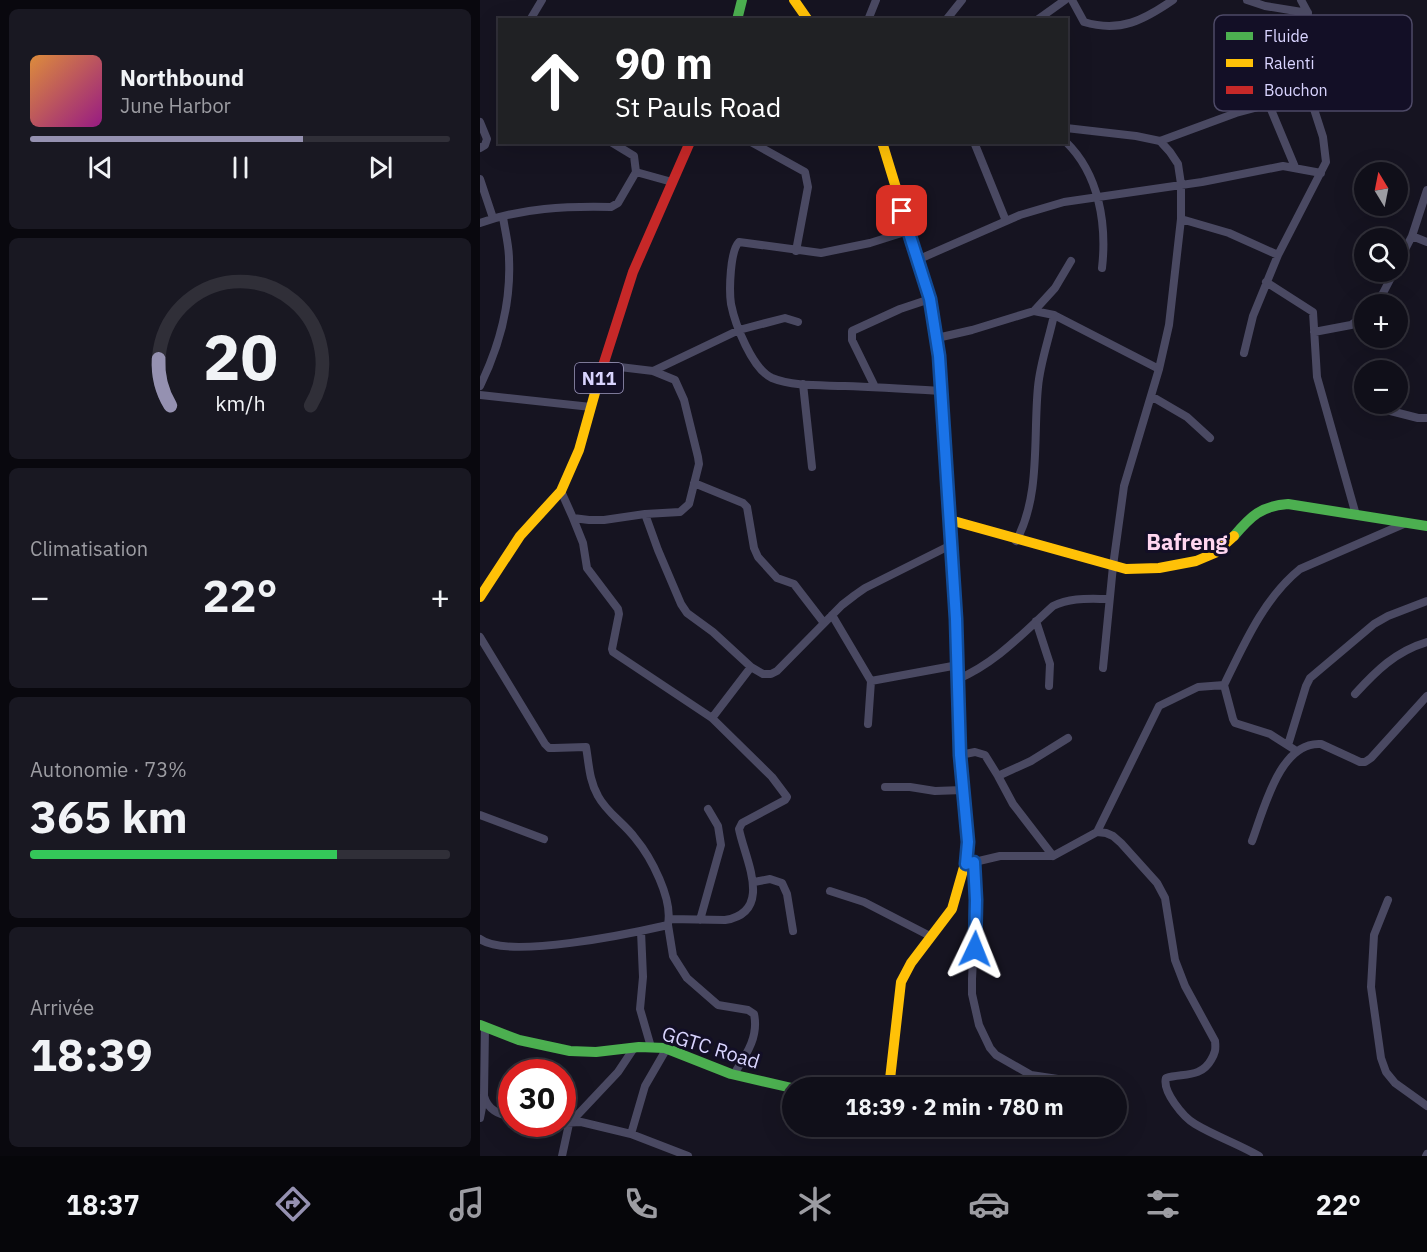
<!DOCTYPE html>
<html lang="fr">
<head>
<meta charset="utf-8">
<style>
  body { margin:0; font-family:"IBM Plex Sans",sans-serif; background:#191822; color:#f1f3f6; height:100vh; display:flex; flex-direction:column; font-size:22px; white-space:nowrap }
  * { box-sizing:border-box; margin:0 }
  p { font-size:20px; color:#9c9ca2 }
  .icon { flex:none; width:33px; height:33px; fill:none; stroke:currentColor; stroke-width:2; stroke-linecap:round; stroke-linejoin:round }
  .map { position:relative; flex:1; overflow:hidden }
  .side { display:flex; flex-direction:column; gap:9px; padding:9px; background:#09080e; width:480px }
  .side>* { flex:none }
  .top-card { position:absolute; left:18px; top:18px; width:570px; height:126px; border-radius:0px; box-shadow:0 6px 24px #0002,0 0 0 2px #302f38; background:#202124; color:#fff; overflow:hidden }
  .needle { width:39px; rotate:350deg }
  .fabs { position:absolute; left:874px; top:162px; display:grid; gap:12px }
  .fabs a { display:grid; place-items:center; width:54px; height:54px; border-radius:50%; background:#100f19; box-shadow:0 6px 24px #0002,0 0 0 2px #302f38; font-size:30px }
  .speed { position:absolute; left:18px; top:1059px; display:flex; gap:12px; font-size:30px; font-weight:700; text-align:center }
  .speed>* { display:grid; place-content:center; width:78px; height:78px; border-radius:50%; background:#100f19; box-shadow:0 6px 24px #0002,0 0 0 2px #302f38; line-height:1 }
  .speed .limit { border:9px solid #d22; background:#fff; color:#111 }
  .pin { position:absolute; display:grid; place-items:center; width:51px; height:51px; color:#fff; margin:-26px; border-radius:12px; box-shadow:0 3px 9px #0006 }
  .me { position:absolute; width:66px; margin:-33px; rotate:2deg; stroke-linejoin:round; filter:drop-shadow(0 0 4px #0008) }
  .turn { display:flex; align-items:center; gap:21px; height:126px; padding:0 18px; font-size:27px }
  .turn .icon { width:78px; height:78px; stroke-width:2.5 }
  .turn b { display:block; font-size:42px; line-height:51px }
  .big { font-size:45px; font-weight:700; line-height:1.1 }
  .side .widget { flex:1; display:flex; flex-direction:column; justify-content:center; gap:9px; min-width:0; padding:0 21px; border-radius:9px; background:#191822 }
  .side .dial { align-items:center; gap:0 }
  .dial svg { height:156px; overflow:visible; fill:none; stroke:#302f38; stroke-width:7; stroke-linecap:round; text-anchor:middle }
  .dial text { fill:#f1f3f6; stroke:none }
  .song { display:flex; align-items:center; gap:18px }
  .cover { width:72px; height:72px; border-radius:9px; background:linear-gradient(135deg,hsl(30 70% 55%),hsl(310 70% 35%)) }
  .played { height:6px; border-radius:3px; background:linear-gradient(90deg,#9591b1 65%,#302f38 65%) }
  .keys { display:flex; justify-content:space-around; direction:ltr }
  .heat { display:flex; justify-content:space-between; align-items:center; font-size:33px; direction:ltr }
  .charge { height:9px; border-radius:4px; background:linear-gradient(90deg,#34c759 73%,#302f38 0) }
  .trip { position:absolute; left:302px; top:1077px; width:345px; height:60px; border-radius:30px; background:#100f19; box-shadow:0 6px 24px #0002,0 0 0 2px #302f38; font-weight:700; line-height:60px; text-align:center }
  .tab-bar { display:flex; height:96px; justify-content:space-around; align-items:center; background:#06060a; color:#9c9ca2 }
  .tab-bar .icon { width:42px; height:42px }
  .tab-bar .on { color:#9591b1 }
  .tab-bar b { font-size:27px; color:#f1f3f6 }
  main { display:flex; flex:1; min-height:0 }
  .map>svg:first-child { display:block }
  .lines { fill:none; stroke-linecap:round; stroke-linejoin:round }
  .street { stroke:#4a4962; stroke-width:8 }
  .fast { stroke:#4caf50; stroke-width:10 }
  .slow { stroke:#ffc107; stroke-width:10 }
  .jam { stroke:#c62828; stroke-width:10 }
  .route-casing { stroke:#114b97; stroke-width:15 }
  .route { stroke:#1a73e8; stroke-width:10 }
  .labels { text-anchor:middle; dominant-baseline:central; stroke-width:6; stroke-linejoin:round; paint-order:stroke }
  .shield { fill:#130f26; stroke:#9e99be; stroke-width:1.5 }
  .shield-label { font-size:18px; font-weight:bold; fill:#d9d4ff }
  .street-label { font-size:20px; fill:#d9d4ff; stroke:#130f26 }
  .quarter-label { font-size:22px; font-weight:bold; fill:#ffd6f0; stroke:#130f26 }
  .key { fill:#130f26; stroke:#4e4a67; stroke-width:1.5 }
  .key-label { font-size:16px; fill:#d9d4ff }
</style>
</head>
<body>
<main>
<section class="side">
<div class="widget">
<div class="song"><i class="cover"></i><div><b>Northbound</b><p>June Harbor</p></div></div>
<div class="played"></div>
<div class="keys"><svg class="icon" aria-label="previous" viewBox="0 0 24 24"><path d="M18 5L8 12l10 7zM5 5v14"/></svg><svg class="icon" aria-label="pause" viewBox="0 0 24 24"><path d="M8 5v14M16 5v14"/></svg><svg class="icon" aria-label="next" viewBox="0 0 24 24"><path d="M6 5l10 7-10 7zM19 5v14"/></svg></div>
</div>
<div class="widget dial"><svg viewBox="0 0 100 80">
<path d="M14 69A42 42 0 1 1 86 69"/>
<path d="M14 69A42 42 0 0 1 8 45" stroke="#9591b1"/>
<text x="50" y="56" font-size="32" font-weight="700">20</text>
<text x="50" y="72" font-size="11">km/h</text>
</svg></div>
<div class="widget"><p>Climatisation</p>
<div class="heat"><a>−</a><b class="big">22°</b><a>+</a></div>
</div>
<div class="widget"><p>Autonomie · 73%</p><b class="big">365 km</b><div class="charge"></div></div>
<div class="widget"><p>Arrivée</p><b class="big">18:39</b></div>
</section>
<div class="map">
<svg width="947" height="1156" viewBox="0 0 947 1156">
  <rect width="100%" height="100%" fill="#161421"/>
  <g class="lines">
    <path class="street" d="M 592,0 L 604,22 C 640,33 664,20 693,0
      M 767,0 L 785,6 L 828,13
      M 50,20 L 62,0
      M 388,20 L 396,0
      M 466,20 L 482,0
      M 557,20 L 585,0
      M 0,122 L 7,139 L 5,145 L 0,148
      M 586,128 L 656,136 L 680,141 L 690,152 L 698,164 L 701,184 L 701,219 L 689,325 L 679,369 L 644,486 L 633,566 L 623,668
      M 680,141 L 756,113 L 786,105 L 790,107 L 815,167
      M 271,142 L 325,172 L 328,187 L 316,251
      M 494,142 L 526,221
      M 586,142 C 619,174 627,224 622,268
      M 156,172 L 192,182
      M 0,179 L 13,218
      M 701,219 L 749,233 L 798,255
      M 0,223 C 41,208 87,206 131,207 L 138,203 L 156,172 L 154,156 L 131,142
      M 428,231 L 390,243 L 341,253 L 259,242 C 250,251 249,290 251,304 C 255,324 272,369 292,378 C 314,387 342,385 365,386 C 397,387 429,389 461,391
      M 932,236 L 947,242
      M 437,260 L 540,215 L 584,202 L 722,182 L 803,166 L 841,173
      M 918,263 L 932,236 L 947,190
      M 786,282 L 833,312 L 837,377 L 876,515
      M 894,304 L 902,295 L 914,272
      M 554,311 L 575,288 L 591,261
      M 834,332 L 871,325 L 885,315
      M 457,338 L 492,330 L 554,311 L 574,315 L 679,369
      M 764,353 L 773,316 L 798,255 L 846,162 L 843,137 L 823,75 L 828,13 L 821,0
      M 173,371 L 259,330 L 305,318 L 318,322
      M 323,384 L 332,467
      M 0,386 C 19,347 31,302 29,259 C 29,245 25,231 23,217
      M 395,387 L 372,340 L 372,331 L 420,309 L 450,299
      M 0,395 L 111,407
      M 671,396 L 707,417 L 730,438
      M 891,406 L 938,418 L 947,418
      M 214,483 L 263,503 L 267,507 L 274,548 L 278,557 L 297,578 L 314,584 L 344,623
      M 81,491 L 93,518 L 109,520 L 124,520 L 165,514 L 200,512 L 209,504 L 219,464 L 218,457 L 204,400 L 195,380 L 173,371 L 123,365
      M 165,514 L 178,550 L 201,604 L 207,613 L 233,632 L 271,667 L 283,674 L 291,674 L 297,671 L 362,605 L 375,595 L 385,588 L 471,545
      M 93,518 L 103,543 L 107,568 L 138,609 L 139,614 L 132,649 L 133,652 L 232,718 L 292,777 L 307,797 L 305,800 L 262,823 L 259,829 C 264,857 295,912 245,920 L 189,919
      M 536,541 C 561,496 553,437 558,387 C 560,363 569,339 574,315
      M 352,615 L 391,681 L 388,724
      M 556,621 L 570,664 L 569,686
      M 0,637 L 65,744 L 69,748 L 74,748 L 106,747 C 109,764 109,780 118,796 C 127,813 144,823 155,838 C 171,857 193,899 188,924
      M 478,679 C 516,663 543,633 573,606 C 591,597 610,599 629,599
      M 391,681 L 478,665
      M 875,694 C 896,671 916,651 947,642
      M 232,718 L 271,667
      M 808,745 L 826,686 L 830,678 L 894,624 L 908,616 L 947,601
      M 815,750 L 790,734 L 755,723 L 753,719 L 744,685 C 764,644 784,598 820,569 L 926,523
      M 480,755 L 495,752 L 505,755 L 518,776 L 533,804 L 573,856
      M 518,776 L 551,761 L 588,738
      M 405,787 L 430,787 L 455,791 L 483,790
      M 0,815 L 64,839
      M 617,832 L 679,706 L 718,687 L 744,685
      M 772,841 C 784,809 800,741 841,744 L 880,762 L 885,762 L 891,758 L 947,696
      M 494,862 L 496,900 L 492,979 L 492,994 L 499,1025 L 510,1048 L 516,1055 L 551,1075 L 591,1081 L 593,1084 L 591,1088
      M 486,864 L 520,856 L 573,856 L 617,832 L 626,833 L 633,836 L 641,843 L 677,883 L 685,898 L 695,960 L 705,986 L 735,1041 C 736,1050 735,1053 731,1060 C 721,1078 703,1073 686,1078 C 682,1091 703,1117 715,1124 C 735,1136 758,1144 779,1156
      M 274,882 L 290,879 L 302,883 L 307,894 L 313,931
      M 350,891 L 384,902 L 450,936
      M 908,900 L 894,935 L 891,987 L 901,1058 L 906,1072 L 915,1083 L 947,1106
      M 220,920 L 241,845 L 238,826 L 228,809
      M 161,931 L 163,977 L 160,1009 L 171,1047
      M 0,939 C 27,960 153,933 188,925 L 193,956 L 207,978 L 238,1005 L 268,1010 L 274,1014 C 279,1037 266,1055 254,1074
      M 5,1028 L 4,1096 C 8,1110 18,1114 32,1117
      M 0,1118 L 4,1097
      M 82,1123 L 101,1122 L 151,1134 L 208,1156
      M 151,1134 L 165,1086 L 187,1048
      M 82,1156 L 89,1124 L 138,1072 L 154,1048
      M 946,1156 L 947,1154"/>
    <path class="fast" d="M 257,20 L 262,0
      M 754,536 C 771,516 781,506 808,504 L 947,526
      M 0,1025 L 39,1040 L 90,1051 L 116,1052 L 159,1047 L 185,1048 L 251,1074 L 312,1088"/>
    <path class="slow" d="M 314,0 L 328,20
      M 402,142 L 450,299 L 457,338 L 466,472
      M 470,520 L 646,569 L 679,568 L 716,561 L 735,553 L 754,536
      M 0,597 L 40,536 L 81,491 L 99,450 L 120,375
      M 409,1088 L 421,982 L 431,963 L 472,909 L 486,860"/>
    <path class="jam" d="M 120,375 L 153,272 L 210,142
      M 466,472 L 475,596 L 480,755 L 487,842 L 486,860"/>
  </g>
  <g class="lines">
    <g class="route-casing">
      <path id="route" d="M 422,211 L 450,299 L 459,356 L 476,619 L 480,755 L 488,842 L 486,864 L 494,862 L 496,900 L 495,949"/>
    </g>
    <use href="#route" class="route"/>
  </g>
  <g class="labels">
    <rect class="shield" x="95" y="363" width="48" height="30" rx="4.5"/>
    <g class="shield-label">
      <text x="119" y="378">N11</text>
    </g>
    <g class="street-label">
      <text transform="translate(231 1047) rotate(17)">GGTC Road</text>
    </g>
    <g class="quarter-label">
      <text x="707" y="541">Bafreng</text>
    </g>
  </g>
  <rect x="734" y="15" width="198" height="96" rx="9" class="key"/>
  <rect x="746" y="32" width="27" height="8" fill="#4caf50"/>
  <rect x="746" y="59" width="27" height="8" fill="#ffc107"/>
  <rect x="746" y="86" width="27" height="8" fill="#c62828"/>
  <g class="key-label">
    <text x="784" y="42">Fluide</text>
    <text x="784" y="69">Ralenti</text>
    <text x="784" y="96">Bouchon</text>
  </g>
</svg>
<div class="fabs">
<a><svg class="needle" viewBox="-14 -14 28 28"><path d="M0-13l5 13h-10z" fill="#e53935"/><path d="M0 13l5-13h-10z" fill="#9c9ca2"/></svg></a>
<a><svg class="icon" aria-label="search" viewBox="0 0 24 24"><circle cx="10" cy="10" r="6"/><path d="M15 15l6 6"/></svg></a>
<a>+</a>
<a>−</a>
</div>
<div class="speed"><div class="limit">30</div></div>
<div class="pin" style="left:422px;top:211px;background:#d93025"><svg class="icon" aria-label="arrive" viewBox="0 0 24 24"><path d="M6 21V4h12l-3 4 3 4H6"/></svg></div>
<svg class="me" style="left:495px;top:949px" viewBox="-20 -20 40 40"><path d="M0-17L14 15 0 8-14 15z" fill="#1a73e8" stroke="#fff" stroke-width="4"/></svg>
<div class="trip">18:39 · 2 min · 780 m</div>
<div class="top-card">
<div class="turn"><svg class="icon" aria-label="ahead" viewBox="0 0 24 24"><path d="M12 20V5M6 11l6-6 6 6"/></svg><div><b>90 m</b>St Pauls Road</div></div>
</div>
</div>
</main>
<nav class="tab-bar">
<b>18:37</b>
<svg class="icon on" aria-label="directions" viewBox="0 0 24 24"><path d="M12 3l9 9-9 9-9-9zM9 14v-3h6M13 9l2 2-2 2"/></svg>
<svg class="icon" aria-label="music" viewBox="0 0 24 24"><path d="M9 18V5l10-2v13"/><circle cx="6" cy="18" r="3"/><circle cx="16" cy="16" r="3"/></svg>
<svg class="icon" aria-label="phone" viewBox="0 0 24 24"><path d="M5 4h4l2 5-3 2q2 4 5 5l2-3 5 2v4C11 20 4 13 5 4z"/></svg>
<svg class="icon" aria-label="climate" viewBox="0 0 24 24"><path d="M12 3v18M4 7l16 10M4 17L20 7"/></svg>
<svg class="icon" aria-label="car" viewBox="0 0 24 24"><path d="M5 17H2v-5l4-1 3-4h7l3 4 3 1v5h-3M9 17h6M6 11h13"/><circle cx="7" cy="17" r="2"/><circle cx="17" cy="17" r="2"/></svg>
<svg class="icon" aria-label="filters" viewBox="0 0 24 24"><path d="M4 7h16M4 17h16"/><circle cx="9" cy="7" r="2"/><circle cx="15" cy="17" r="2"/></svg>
<b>22°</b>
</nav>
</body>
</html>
